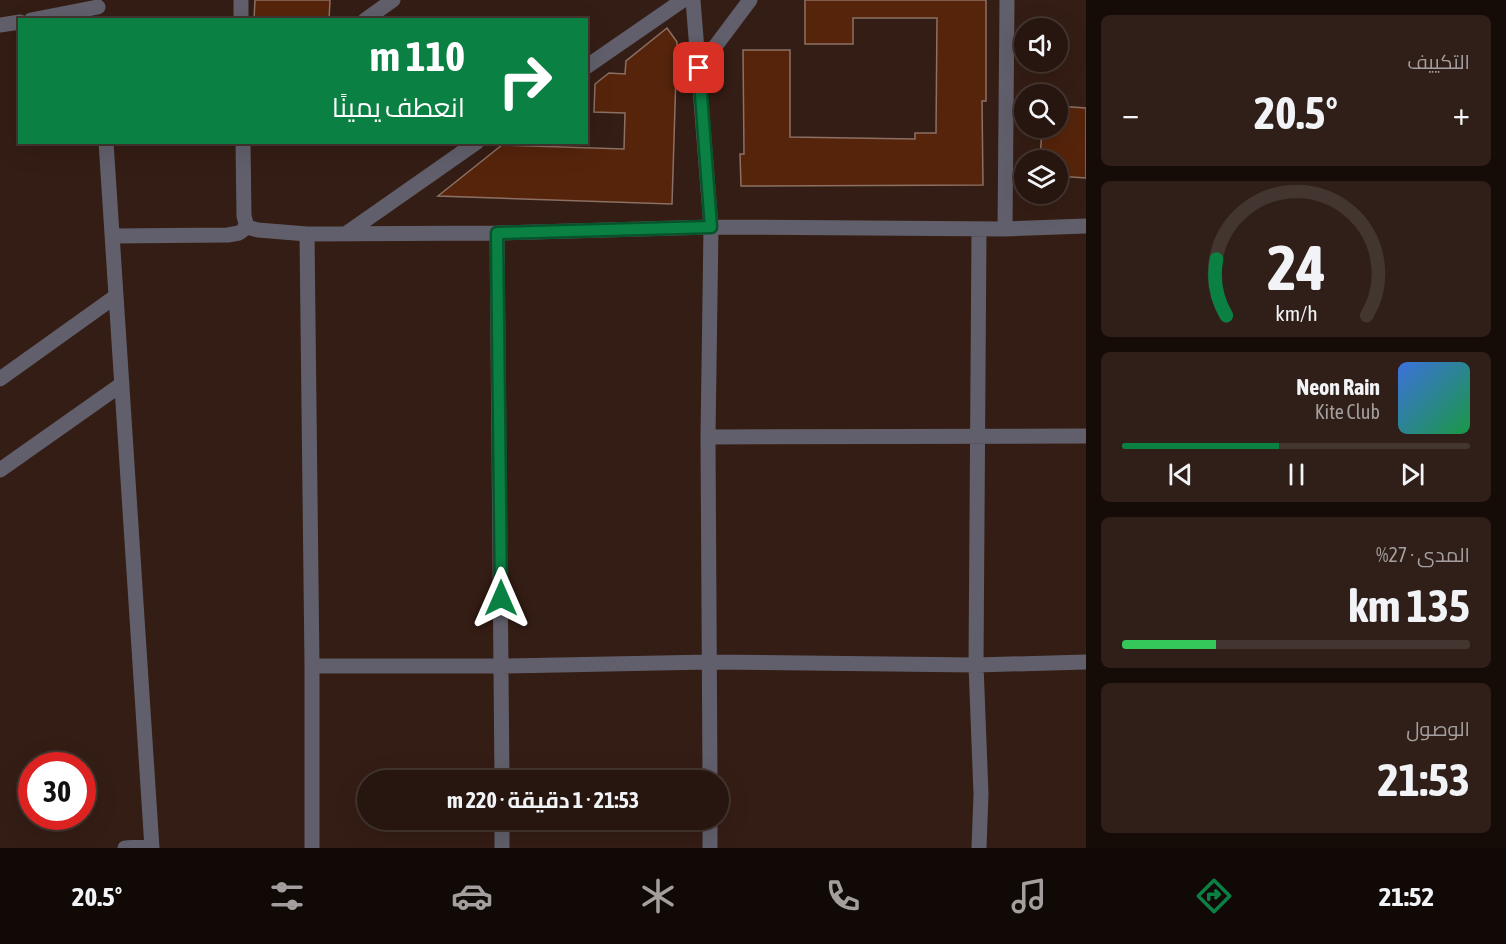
<!DOCTYPE html>
<html lang="ar">
<head>
<meta charset="utf-8">
<style>
  body { margin:0; font-family:"Asap Condensed",Cairo,sans-serif; background:#2f1f18; color:#f1f3f6; direction:rtl; height:100vh; display:flex; flex-direction:column; font-size:22px; white-space:nowrap }
  * { box-sizing:border-box; margin:0 }
  p { font-size:20px; color:#a49f9e }
  .icon { flex:none; width:33px; height:33px; fill:none; stroke:currentColor; stroke-width:2; stroke-linecap:round; stroke-linejoin:round }
  .map { position:relative; flex:1; overflow:hidden; direction:ltr }
  .drawer { display:flex; flex-direction:column; gap:15px; padding:15px; background:#150c08; width:420px }
  .drawer>* { flex:none }
  .guide { position:absolute; left:18px; top:18px; width:570px; height:126px; border-radius:0px; box-shadow:0 6px 24px #0002,0 0 0 2px #43352f; direction:rtl; background:#0b8043; color:#fff; overflow:hidden }
  .tools { position:absolute; left:1014px; top:18px; display:grid; gap:12px }
  .tools a { display:grid; place-items:center; width:54px; height:54px; border-radius:50%; background:#27160f; box-shadow:0 6px 24px #0002,0 0 0 2px #43352f; font-size:30px }
  .speed { position:absolute; left:18px; top:752px; display:flex; gap:12px; font-size:30px; font-weight:700; text-align:center }
  .speed>* { display:grid; place-content:center; width:78px; height:78px; border-radius:50%; background:#27160f; box-shadow:0 6px 24px #0002,0 0 0 2px #43352f; line-height:1 }
  .speed .limit { border:9px solid #d22; background:#fff; color:#111 }
  .pin { position:absolute; display:grid; place-items:center; width:51px; height:51px; color:#fff; margin:-26px; border-radius:12px; box-shadow:0 3px 9px #0006 }
  .me { position:absolute; width:66px; margin:-33px; rotate:0deg; stroke-linejoin:round; filter:drop-shadow(0 0 4px #0008) }
  .turn { display:flex; align-items:center; gap:21px; height:126px; padding:0 24px; font-size:27px }
  .turn .icon { width:78px; height:78px; stroke-width:2.5 }
  .turn b { display:block; font-size:42px; line-height:51px }
  .big { font-size:45px; font-weight:700; line-height:1.1 }
  .drawer .card { flex:1; display:flex; flex-direction:column; justify-content:center; gap:9px; min-width:0; padding:0 21px; border-radius:9px; background:#2f1f18 }
  .drawer .dial { align-items:center; gap:0 }
  .dial svg { height:156px; overflow:visible; fill:none; stroke:#43352f; stroke-width:7; stroke-linecap:round; text-anchor:middle }
  .dial text { fill:#f1f3f6; stroke:none }
  .song { display:flex; align-items:center; gap:18px }
  .cover { width:72px; height:72px; border-radius:9px; background:linear-gradient(135deg,hsl(220 70% 55%),hsl(140 70% 35%)) }
  .played { height:6px; border-radius:3px; background:linear-gradient(90deg,#0b8043 45%,#43352f 45%) }
  .keys { display:flex; justify-content:space-around; direction:ltr }
  .heat { display:flex; justify-content:space-between; align-items:center; font-size:33px; direction:ltr }
  .charge { height:9px; border-radius:4px; background:linear-gradient(90deg,#34c759 27%,#43352f 0) }
  .trip { position:absolute; left:357px; top:770px; width:372px; height:60px; border-radius:30px; background:#27160f; box-shadow:0 6px 24px #0002,0 0 0 2px #43352f; font-weight:700; line-height:60px; text-align:center; direction:rtl }
  .tab-bar { display:flex; height:96px; justify-content:space-around; align-items:center; background:#100906; color:#a49f9e }
  .tab-bar .icon { width:42px; height:42px }
  .tab-bar .active { color:#0b8043 }
  .tab-bar b { font-size:27px; color:#f1f3f6 }
  main { display:flex; flex:1; min-height:0 }
  .map>svg:first-child { display:block }
  .building { fill:#56240b; stroke:#8c7064; stroke-width:1.5 }
  .lines { fill:none; stroke-linecap:round; stroke-linejoin:round }
  .street { stroke:#615f6b; stroke-width:15 }
  .route-casing { stroke:#07532c; stroke-width:15 }
  .route { stroke:#0b8043; stroke-width:10 }
</style>
</head>
<body>
<main>
<section class="drawer">
<div class="card"><p>التكييف</p>
<div class="heat"><a>−</a><b class="big">20.5°</b><a>+</a></div>
</div>
<div class="card dial"><svg viewBox="0 0 100 80">
<path d="M14 69A42 42 0 1 1 86 69"/>
<path d="M14 69A42 42 0 0 1 9 40" stroke="#0b8043"/>
<text x="50" y="56" font-size="32" font-weight="700">24</text>
<text x="50" y="72" font-size="11">km/h</text>
</svg></div>
<div class="card">
<div class="song"><i class="cover"></i><div><b>Neon Rain</b><p>Kite Club</p></div></div>
<div class="played"></div>
<div class="keys"><svg class="icon" aria-label="previous" viewBox="0 0 24 24"><path d="M18 5L8 12l10 7zM5 5v14"/></svg><svg class="icon" aria-label="pause" viewBox="0 0 24 24"><path d="M8 5v14M16 5v14"/></svg><svg class="icon" aria-label="next" viewBox="0 0 24 24"><path d="M6 5l10 7-10 7zM19 5v14"/></svg></div>
</div>
<div class="card"><p>المدى · 27%</p><b class="big">135 km</b><div class="charge"></div></div>
<div class="card"><p>الوصول</p><b class="big">21:53</b></div>
</section>
<div class="map">
<svg width="1086" height="848" viewBox="0 0 1086 848">
  <rect width="100%" height="100%" fill="#341d14"/>
  <path class="building" d="M 255,0 L 330,0 L 329,20 L 254,20 Z
    M 805,0 L 986,0 L 986,101 L 982,101 L 983,185 L 741,186 L 740,154 L 744,154 L 743,50 L 790,50 L 790,137 L 915,139 L 915,133 L 936,133 L 937,18 L 853,18 L 853,44 L 805,44 Z
    M 667,28 L 677,42 L 672,204 L 438,196 L 502,145 L 624,149 L 625,113 L 594,112 L 595,84 L 609,73 L 625,74 L 626,61 Z
    M 1058,106 L 1086,108 L 1086,178 L 1058,176 L 1058,160 L 1040,160 L 1042,128 L 1058,128 Z"/>
  <g class="lines">
    <path class="street" d="M 241,0 L 241,20
      M 693,0 L 711,227 L 708,437 L 710,780
      M 31,20 L 98,7
      M 365,20 L 393,0
      M 0,25 L 20,22
      M 586,67 L 683,0
      M 699,68 L 750,0
      M 106,142 L 152,848
      M 243,142 L 244,216 L 247,227
      M 247,227 L 258,230 L 307,234 L 497,233 L 711,227 L 1005,229 L 1086,226
      M 1005,229 L 1007,0
      M 347,233 L 477,142
      M 497,233 L 502,780
      M 307,234 L 312,666 L 312,848
      M 112,236 L 228,235 L 239,233 L 247,227
      M 0,379 L 116,296
      M 708,437 L 1086,436
      M 0,470 L 122,384
      M 312,666 L 502,666 L 710,662 L 976,665 L 1086,662
      M 502,819 L 502,848
      M 125,848 L 152,846
      M 710,848 L 710,819
      M 979,848 L 981,794 L 976,665 L 979,229"/>
  </g>
  <g class="lines">
    <g class="route-casing">
      <path id="route" d="M 501,598 L 497,233 L 711,227 L 699,68"/>
    </g>
    <use href="#route" class="route"/>
  </g>
</svg>
<div class="tools">
<a><svg class="icon" aria-label="sound" viewBox="0 0 24 24"><path d="M4 9h4l5-4v14l-5-4H4zM17 9q2 3 0 6"/></svg></a>
<a><svg class="icon" aria-label="search" viewBox="0 0 24 24"><circle cx="10" cy="10" r="6"/><path d="M15 15l6 6"/></svg></a>
<a><svg class="icon" aria-label="layers" viewBox="0 0 24 24"><path d="M12 4l9 5-9 5-9-5zM3 14l9 5 9-5"/></svg></a>
</div>
<div class="speed"><div class="limit">30</div></div>
<div class="pin" style="left:699px;top:68px;background:#d93025"><svg class="icon" aria-label="arrive" viewBox="0 0 24 24"><path d="M6 21V4h12l-3 4 3 4H6"/></svg></div>
<svg class="me" style="left:501px;top:598px" viewBox="-20 -20 40 40"><path d="M0-17L14 15 0 8-14 15z" fill="#0b8043" stroke="#fff" stroke-width="4"/></svg>
<div class="trip">21:53 · 1 دقيقة · 220 m</div>
<div class="guide">
<div class="turn"><svg class="icon" aria-label="right" viewBox="0 0 24 24"><path d="M7 20v-9h11M14 6l5 5-5 5"/></svg><div><b>110 m</b>انعطف يمينًا</div></div>
</div>
</div>
</main>
<nav class="tab-bar">
<b>21:52</b>
<svg class="icon active" aria-label="directions" viewBox="0 0 24 24"><path d="M12 3l9 9-9 9-9-9zM9 14v-3h6M13 9l2 2-2 2"/></svg>
<svg class="icon" aria-label="music" viewBox="0 0 24 24"><path d="M9 18V5l10-2v13"/><circle cx="6" cy="18" r="3"/><circle cx="16" cy="16" r="3"/></svg>
<svg class="icon" aria-label="phone" viewBox="0 0 24 24"><path d="M5 4h4l2 5-3 2q2 4 5 5l2-3 5 2v4C11 20 4 13 5 4z"/></svg>
<svg class="icon" aria-label="climate" viewBox="0 0 24 24"><path d="M12 3v18M4 7l16 10M4 17L20 7"/></svg>
<svg class="icon" aria-label="car" viewBox="0 0 24 24"><path d="M5 17H2v-5l4-1 3-4h7l3 4 3 1v5h-3M9 17h6M6 11h13"/><circle cx="7" cy="17" r="2"/><circle cx="17" cy="17" r="2"/></svg>
<svg class="icon" aria-label="filters" viewBox="0 0 24 24"><path d="M4 7h16M4 17h16"/><circle cx="9" cy="7" r="2"/><circle cx="15" cy="17" r="2"/></svg>
<b>20.5°</b>
</nav>
</body>
</html>
